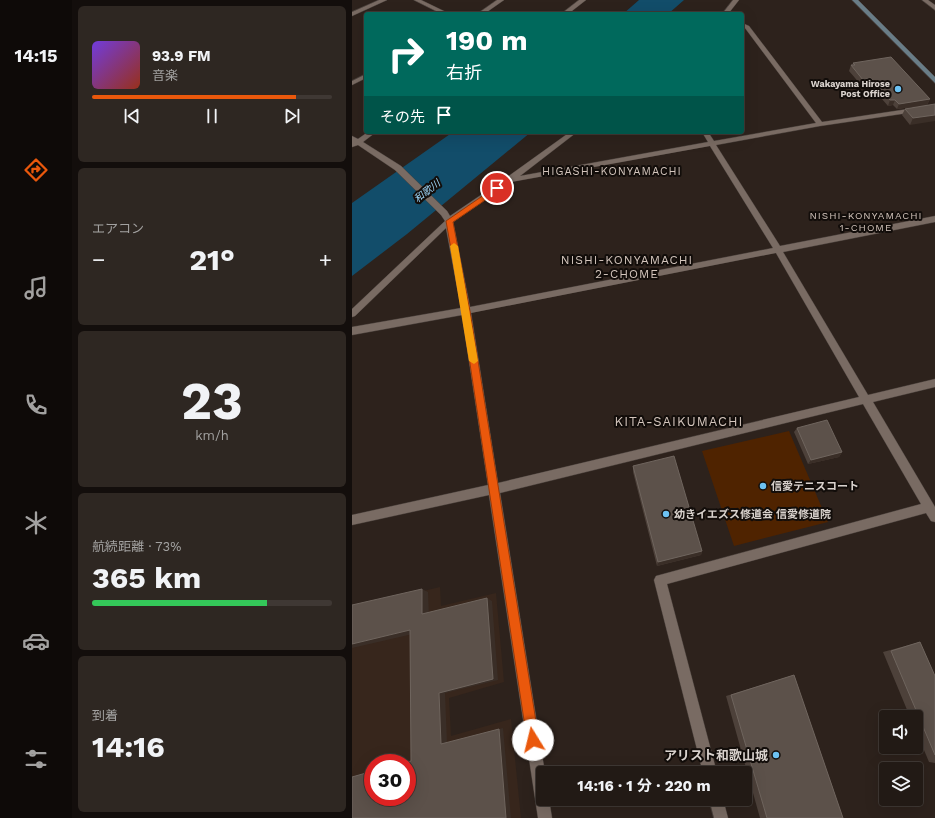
<!DOCTYPE html>
<html lang="ja">
<head>
<meta charset="utf-8">
<style>
  body { margin:0; font-family:"Work Sans","Noto Sans JP",sans-serif; background:#2e2722; color:#f1f3f6; height:100vh; display:flex; flex-direction:column; font-size:15px; white-space:nowrap }
  * { box-sizing:border-box; margin:0 }
  p { font-size:13px; color:#a2a1a0 }
  .icon { flex:none; width:22px; height:22px; fill:none; stroke:currentColor; stroke-width:2; stroke-linecap:round; stroke-linejoin:round }
  .map { position:relative; flex:1; overflow:hidden }
  .panel { display:flex; flex-direction:column; gap:6px; padding:6px; background:#130e0c; width:280px }
  .panel>* { flex:none }
  .banner { position:absolute; left:12px; top:12px; width:380px; height:122px; border-radius:4px; box-shadow:0 4px 16px #0002,0 0 0 1px #3f3834; background:#00695c; color:#fff; overflow:hidden }
  .buttons { position:absolute; left:527px; top:710px; display:grid; gap:8px }
  .buttons a { display:grid; place-items:center; width:44px; height:44px; border-radius:4px; background:#221a15; box-shadow:0 4px 16px #0002,0 0 0 1px #3f3834; font-size:20px }
  .speed { position:absolute; left:12px; top:754px; display:flex; gap:8px; font-size:20px; font-weight:700; text-align:center }
  .speed>* { display:grid; place-content:center; width:52px; height:52px; border-radius:50%; background:#221a15; box-shadow:0 4px 16px #0002,0 0 0 1px #3f3834; line-height:1 }
  .speed .limit { border:6px solid #d22; background:#fff; color:#111 }
  .pin { position:absolute; display:grid; place-items:center; width:34px; height:34px; color:#fff; margin:-17px; border:2px solid #fff; border-radius:50%; box-shadow:0 1px 4px #0007 }
  .me { position:absolute; width:44px; margin:-22px; rotate:351deg; stroke-linejoin:round; filter:drop-shadow(0 0 3px #0008) }
  .turn { display:flex; align-items:center; gap:14px; height:84px; padding:0 16px; font-size:18px }
  .turn .icon { width:52px; height:52px; stroke-width:2.5 }
  .turn b { display:block; font-size:28px; line-height:34px }
  .then { display:flex; align-items:center; height:38px; padding:0 16px; background:#0003; gap:8px; font-size:15px }
  .big { font-size:30px; font-weight:700; line-height:1.1 }
  .panel .card { flex:1; display:flex; flex-direction:column; justify-content:center; gap:6px; min-width:0; padding:0 14px; border-radius:6px; background:#2e2722 }
  .panel .dial { align-items:center; gap:0 }
  .dial b { font-size:52px; line-height:1 }
  .song { display:flex; align-items:center; gap:12px }
  .cover { width:48px; height:48px; border-radius:6px; background:linear-gradient(135deg,hsl(260 70% 55%),hsl(10 70% 35%)) }
  .played { height:4px; border-radius:2px; background:linear-gradient(90deg,#ea580c 85%,#3f3834 85%) }
  .keys { display:flex; justify-content:space-around; direction:ltr }
  .heat { display:flex; justify-content:space-between; align-items:center; font-size:22px; direction:ltr }
  .charge { height:6px; border-radius:3px; background:linear-gradient(90deg,#34c759 73%,#3f3834 0) }
  .trip { position:absolute; left:184px; top:766px; width:216px; height:40px; border-radius:4px; background:#221a15; box-shadow:0 4px 16px #0002,0 0 0 1px #3f3834; font-weight:700; line-height:40px; text-align:center }
  main { display:flex; flex:1; min-height:0 }
  .tabs { display:flex; flex-direction:column; width:72px; justify-content:space-around; align-items:center; background:#0e0a08; color:#a2a1a0 }
  .tabs .icon { width:28px; height:28px }
  .tabs .current { color:#ea580c }
  .tabs b { font-size:18px; color:#f1f3f6 }
  .map>svg:first-child { display:block }
  .built { fill:#37261c; fill-rule:evenodd }
  .green { fill:#4f2300 }
  .water { fill:#124d6a }
  .lines { fill:none; stroke-linecap:round; stroke-linejoin:round }
  .street-casing { stroke:#483f3a; stroke-width:1 }
  .secondary-casing { stroke:#483f3a; stroke-width:1 }
  .street { fill:#796b63; fill-rule:evenodd }
  .secondary { fill:#697d87; fill-rule:evenodd }
  .wall { fill:#4d413a }
  .shaded-wall { fill:#3a2e27 }
  .building { fill:#5c514a; stroke:#6f655e }
  .route { fill:#ea580c; stroke:#983908 }
  .slow { fill:#f59e0b }
  .poi-dot { fill:#6dc2f3; stroke:#120d0a; stroke-width:1.5 }
  .labels { text-anchor:middle; dominant-baseline:central; stroke-width:4; stroke-linejoin:round; paint-order:stroke }
  .far-poi-label { font-size:9px; font-weight:bold; fill:#d9d2cd; stroke:#120d0a; text-anchor:end }
  .far-water-label { font-size:10px; font-style:italic; fill:#9ed6f8; stroke:#120d0a }
  .far-neighbourhood-label { font-size:10px; letter-spacing:1px; fill:#d3c5bc; stroke:#120d0a }
  .far-quarter-label { font-size:11px; letter-spacing:1px; fill:#d3c5bc; stroke:#120d0a }
  .poi-label { font-size:11px; font-weight:bold; fill:#d9d2cd; stroke:#120d0a; text-anchor:start }
  .neighbourhood-label { font-size:12px; letter-spacing:1px; fill:#d3c5bc; stroke:#120d0a }
  .quarter-label { font-size:13px; letter-spacing:1px; fill:#d3c5bc; stroke:#120d0a }
  .near-poi-label { font-size:13px; font-weight:bold; fill:#d9d2cd; stroke:#120d0a; text-anchor:end }
</style>
</head>
<body>
<main>
<nav class="tabs">
<b>14:15</b>
<svg class="icon current" aria-label="directions" viewBox="0 0 24 24"><path d="M12 3l9 9-9 9-9-9zM9 14v-3h6M13 9l2 2-2 2"/></svg>
<svg class="icon" aria-label="music" viewBox="0 0 24 24"><path d="M9 18V5l10-2v13"/><circle cx="6" cy="18" r="3"/><circle cx="16" cy="16" r="3"/></svg>
<svg class="icon" aria-label="phone" viewBox="0 0 24 24"><path d="M5 4h4l2 5-3 2q2 4 5 5l2-3 5 2v4C11 20 4 13 5 4z"/></svg>
<svg class="icon" aria-label="climate" viewBox="0 0 24 24"><path d="M12 3v18M4 7l16 10M4 17L20 7"/></svg>
<svg class="icon" aria-label="car" viewBox="0 0 24 24"><path d="M5 17H2v-5l4-1 3-4h7l3 4 3 1v5h-3M9 17h6M6 11h13"/><circle cx="7" cy="17" r="2"/><circle cx="17" cy="17" r="2"/></svg>
<svg class="icon" aria-label="filters" viewBox="0 0 24 24"><path d="M4 7h16M4 17h16"/><circle cx="9" cy="7" r="2"/><circle cx="15" cy="17" r="2"/></svg>
</nav>
<section class="panel">
<div class="card">
<div class="song"><i class="cover"></i><div><b>93.9 FM</b><p>音楽</p></div></div>
<div class="played"></div>
<div class="keys"><svg class="icon" aria-label="previous" viewBox="0 0 24 24"><path d="M18 5L8 12l10 7zM5 5v14"/></svg><svg class="icon" aria-label="pause" viewBox="0 0 24 24"><path d="M8 5v14M16 5v14"/></svg><svg class="icon" aria-label="next" viewBox="0 0 24 24"><path d="M6 5l10 7-10 7zM19 5v14"/></svg></div>
</div>
<div class="card"><p>エアコン</p>
<div class="heat"><a>−</a><b class="big">21°</b><a>+</a></div>
</div>
<div class="card dial"><b>23</b><p>km/h</p></div>
<div class="card"><p>航続距離 · 73%</p><b class="big">365 km</b><div class="charge"></div></div>
<div class="card"><p>到着</p><b class="big">14:16</b></div>
</section>
<div class="map">
<svg width="583" height="818" viewBox="0 0 583 818">
  <rect width="100%" height="100%" fill="#2d221c"/>
  <path class="built" d="M 88,587 L 89,606 L 144,593 L 152,682 L 97,698 L 99,736 L 159,719 L 169,818 L 0,818 L 0,608 ZM 21,763 L 55,763 L 55,797 L 21,797 Z"/>
  <path class="green" d="M 437,431 L 476,522 L 382,546 L 350,451 Z"/>
  <path class="water" d="M 287,0 L 332,0 L 316,14 L 271,14 Z
    M 101,132 L 179,132 L 55,234 L 0,276 L 0,203 Z"/>
  <g class="lines">
    <g class="street-casing">
      <path id="street" d="M 27,0 L 35,0 L 0,16 L 0,12 Z
        M 62,0 L 69,0 L 98,14 L 90,14 Z
        M 145,0 L 152,0 L 132,14 L 125,14 Z
        M 227,0 L 234,0 L 216,14 L 209,14 Z
        M 381,0 L 387,0 L 376,14 L 370,14 Z
        M 570,0 L 576,0 L 583,5 L 583,10 Z
        M 390,23 L 397,26 L 470,122 L 583,105 L 583,109 L 468,126 L 364,145 L 428,246 L 583,216 L 583,222 L 431,252 L 516,395 L 583,379 L 583,387 L 521,402 L 583,507 L 583,522 L 579,521 L 574,513 L 315,584 L 365,773 L 351,773 L 302,580 L 304,576 L 569,504 L 511,404 L 148,493 L 193,773 L 191,773 L 191,799 L 197,799 L 200,818 L 186,818 L 137,495 L 0,525 L 0,515 L 136,485 L 110,315 L 0,335 L 0,327 L 109,308 L 94,228 L 3,316 L 0,317 L 0,309 L 93,221 L 89,215 L 43,170 L 6,145 L 0,147 L 0,136 L 6,139 L 16,132 L 24,132 L 11,142 L 49,166 L 95,211 L 98,216 L 154,178 L 218,132 L 225,132 L 168,176 L 356,142 L 350,132 L 356,132 L 362,141 L 464,123 L 393,28 L 390,27 ZM 358,146 L 421,248 L 118,307 L 101,222 L 159,182 ZM 424,253 L 507,397 L 146,483 L 119,313 Z
        M 14,74 L 14,78 L 0,85 L 0,81 Z
        M 357,799 L 371,799 L 376,818 L 362,818 Z"/>
    </g>
    <g class="secondary-casing">
      <path id="secondary" d="M 500,0 L 506,0 L 583,77 L 583,83 Z"/>
    </g>
    <use href="#street" class="street"/>
    <use href="#secondary" class="secondary"/>
  </g>
  <path class="wall" d="M 501,63 L 578,99 L 575,105 L 545,109 L 541,105 L 536,106 L 517,84 L 509,85 L 497,71 L 499,65 L 500,65 Z
    M 583,104 L 558,125 L 550,115 L 553,109 Z
    M 445,428 L 490,452 L 487,457 L 456,464 L 442,432 Z
    M 281,466 L 350,551 L 349,555 L 305,566 L 281,472 Z
    M 568,642 L 583,676 L 583,763 L 577,762 L 564,731 L 564,717 L 558,717 L 531,652 Z
    M 442,675 L 491,818 L 408,818 L 374,696 L 432,678 Z"/>
  <path class="shaded-wall" d="M 519,78 L 517,84 L 509,85 L 511,80 Z
    M 578,99 L 575,105 L 545,109 L 547,104 Z
    M 538,100 L 543,100 L 541,105 L 536,106 Z
    M 583,115 L 583,121 L 558,125 L 561,118 Z
    M 490,452 L 487,457 L 456,464 L 459,460 Z
    M 350,551 L 349,555 L 305,566 L 306,562 Z
    M 70,589 L 76,592 L 77,617 L 70,614 Z
    M 135,598 L 140,601 L 146,680 L 93,693 L 95,743 L 89,744 L 87,693 Z
    M 58,630 L 65,633 L 0,648 L 0,644 Z
    M 151,728 L 159,818 L 154,818 L 147,729 Z"/>
  <path class="building" d="M 539,57 L 578,99 L 547,104 L 543,100 L 538,100 L 519,78 L 511,80 L 499,65 L 503,65 L 501,63 Z
    M 583,104 L 583,115 L 561,118 L 553,109 Z
    M 475,420 L 490,452 L 459,460 L 445,428 Z
    M 322,456 L 350,551 L 306,562 L 281,466 Z
    M 70,589 L 70,614 L 135,598 L 141,679 L 87,693 L 89,744 L 147,729 L 154,818 L 0,818 L 0,777 L 21,771 L 21,797 L 55,797 L 55,763 L 53,763 L 59,761 L 58,630 L 0,644 L 0,605 Z
    M 568,642 L 583,676 L 583,755 L 539,651 Z
    M 442,675 L 491,818 L 415,818 L 379,695 Z"/>
  <path class="route" d="M 145,186 L 149,188 L 148,190 L 101,222 L 118,311 L 187,740 L 185,744 L 181,746 L 177,744 L 175,740 L 110,311 L 94,221 Z"/>
  <path class="slow" d="M 102,243 L 106,246 L 126,361 L 122,364 L 117,361 L 98,246 Z"/>
  <g class="poi-dot">
    <circle cx="546" cy="89" r="4"/>
    <circle cx="411" cy="486" r="4"/>
    <circle cx="314" cy="514" r="4"/>
    <circle cx="424" cy="755" r="4"/>
  </g>
  <g class="labels">
    <g class="far-poi-label">
      <text x="538" y="84">Wakayama Hirose<tspan x="538" dy="10">Post Office</tspan></text>
    </g>
    <g class="far-water-label">
      <text transform="translate(75 191) rotate(-38)">和歌川</text>
    </g>
    <g class="far-neighbourhood-label">
      <text x="514" y="215">NISHI-KONYAMACHI<tspan x="514" dy="12">1-CHOME</tspan></text>
    </g>
    <g class="far-quarter-label">
      <text x="260" y="171">HIGASHI-KONYAMACHI</text>
    </g>
    <g class="poi-label">
      <text x="419" y="486">信愛テニスコート</text>
      <text x="322" y="514">幼きイエズス修道会 信愛修道院</text>
    </g>
    <g class="neighbourhood-label">
      <text x="275" y="260">NISHI-KONYAMACHI<tspan x="275" dy="14">2-CHOME</tspan></text>
    </g>
    <g class="quarter-label">
      <text x="327" y="421">KITA-SAIKUMACHI</text>
    </g>
    <g class="near-poi-label">
      <text x="416" y="755">アリスト和歌山城</text>
    </g>
  </g>
</svg>
<div class="buttons">
<a><svg class="icon" aria-label="sound" viewBox="0 0 24 24"><path d="M4 9h4l5-4v14l-5-4H4zM17 9q2 3 0 6"/></svg></a>
<a><svg class="icon" aria-label="layers" viewBox="0 0 24 24"><path d="M12 4l9 5-9 5-9-5zM3 14l9 5 9-5"/></svg></a>
</div>
<div class="speed"><div class="limit">30</div></div>
<div class="pin" style="left:145px;top:188px;background:#d93025"><svg class="icon" aria-label="arrive" viewBox="0 0 24 24"><path d="M6 21V4h12l-3 4 3 4H6"/></svg></div>
<svg class="me" style="left:181px;top:740px" viewBox="-20 -20 40 40"><circle r="19" fill="#fff"/><path d="M0-13L10 11 0 6-10 11z" fill="#ea580c"/></svg>
<div class="trip">14:16 · 1 分 · 220 m</div>
<div class="banner">
<div class="turn"><svg class="icon" aria-label="right" viewBox="0 0 24 24"><path d="M7 20v-9h11M14 6l5 5-5 5"/></svg><div><b>190 m</b>右折</div></div>
<div class="then">その先<svg class="icon" aria-label="arrive" viewBox="0 0 24 24"><path d="M6 21V4h12l-3 4 3 4H6"/></svg></div>
</div>
</div>
</main>
</body>
</html>
